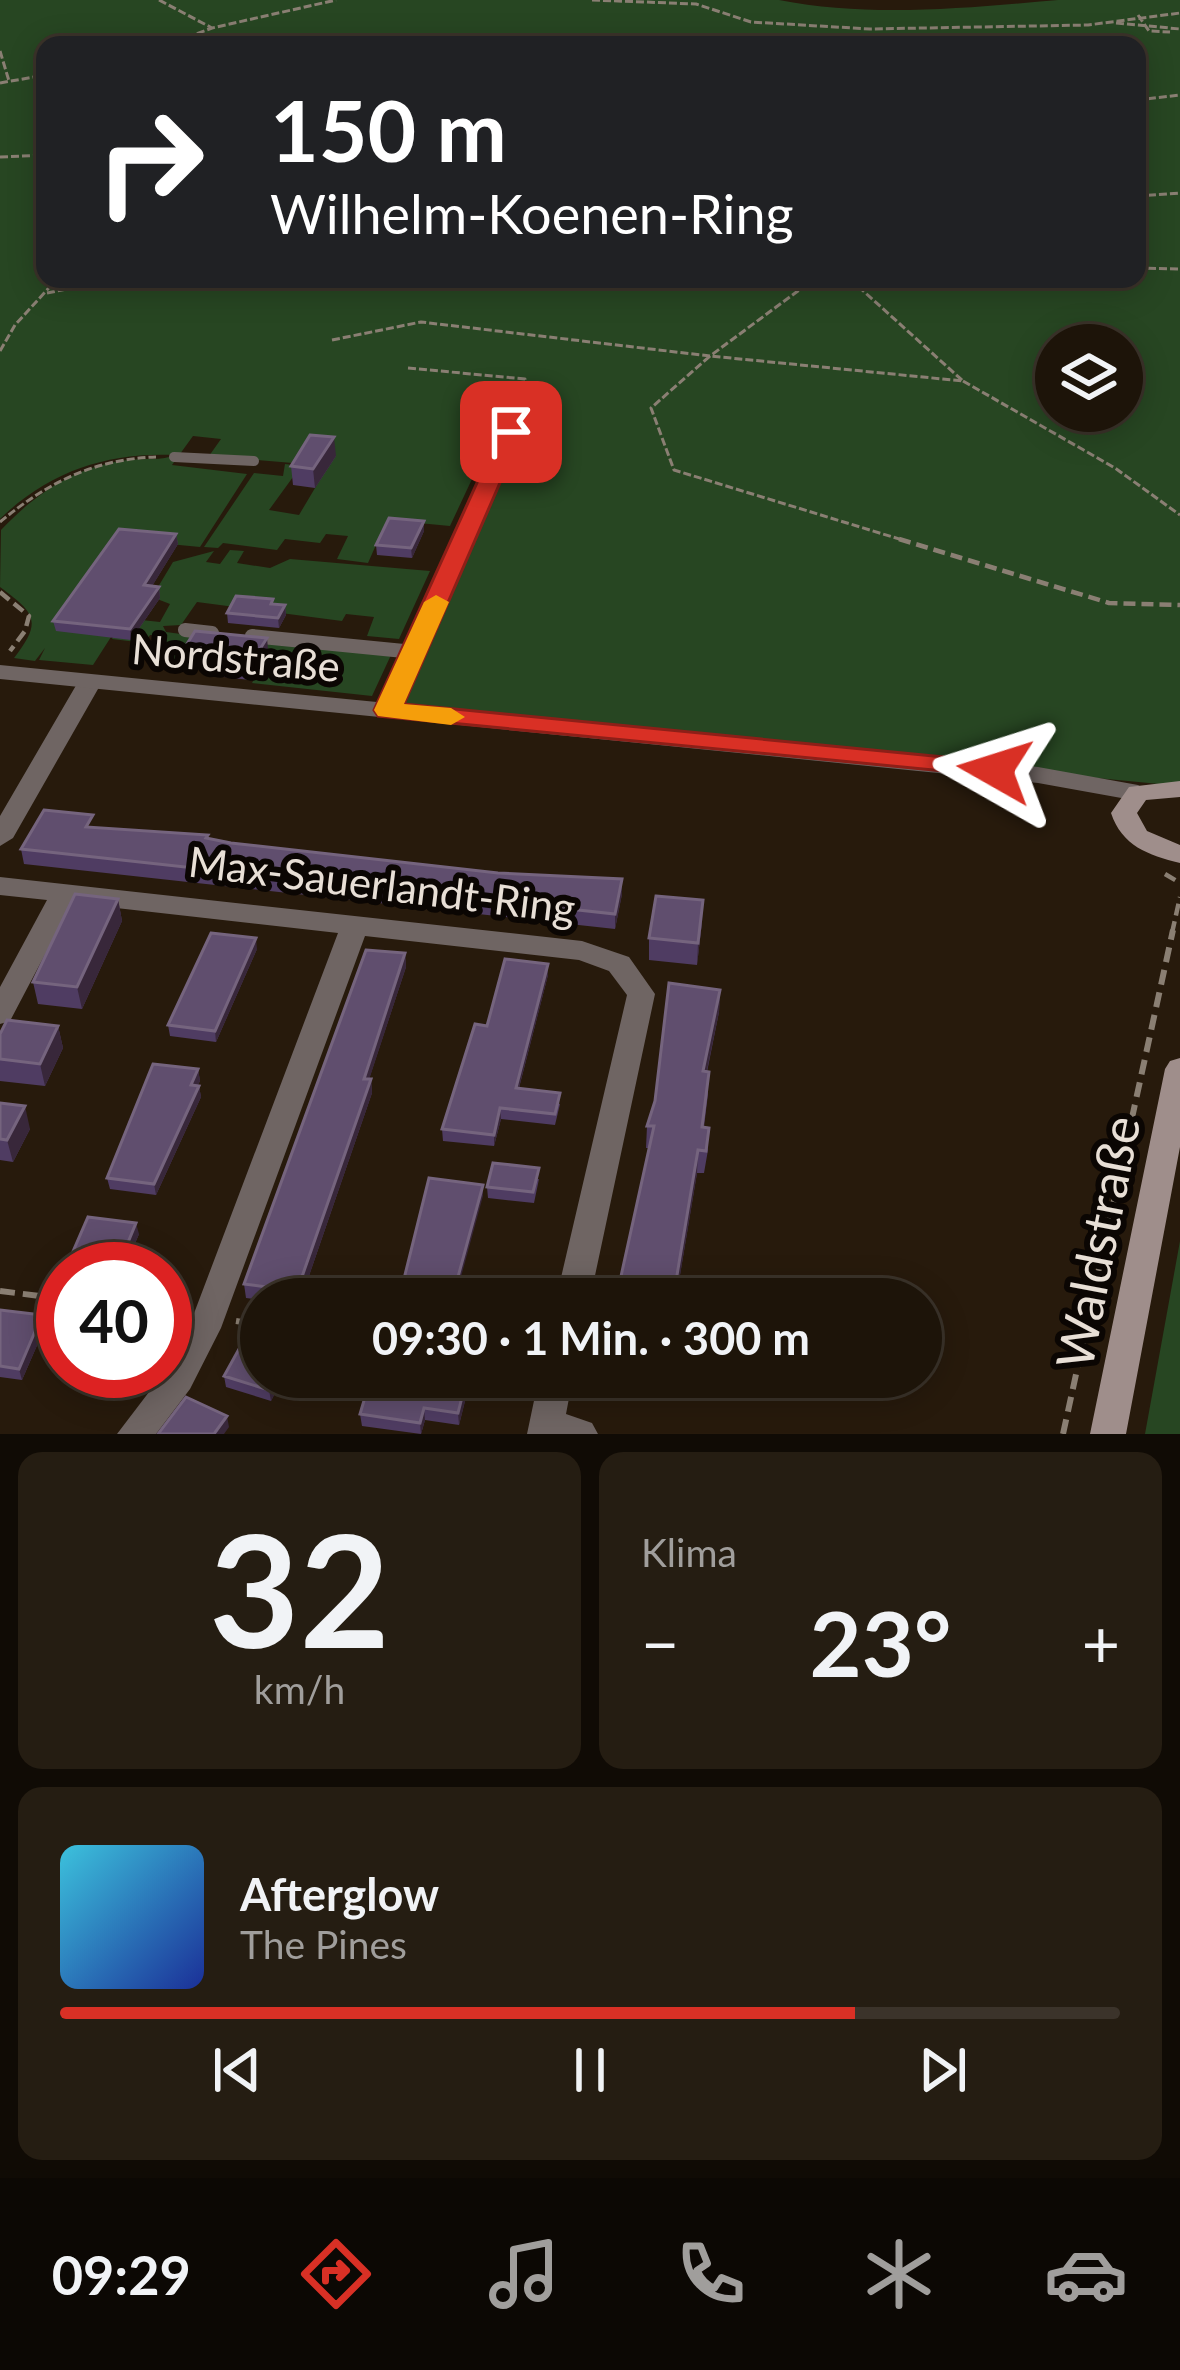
<!DOCTYPE html>
<html lang="de">
<head>
<meta charset="utf-8">
<style>
  body { margin:0; font-family:Lato,sans-serif; background:#251d12; color:#f1f3f6; height:100vh; display:flex; flex-direction:column; font-size:45px; white-space:nowrap }
  * { box-sizing:border-box; margin:0 }
  p { font-size:39px; color:#a09e9c }
  .icon { flex:none; width:66px; height:66px; fill:none; stroke:currentColor; stroke-width:2; stroke-linecap:round; stroke-linejoin:round }
  .map { position:relative; height:1434px; overflow:hidden }
  .sheet { display:flex; flex-direction:column; gap:18px; padding:18px; background:#100b05; flex:1 }
  .sheet>* { flex:none }
  .top-card { position:absolute; left:36px; top:36px; width:1110px; height:252px; border-radius:24px; box-shadow:0 6px 30px #0003,0 0 0 3px #3b332a; background:#202124; color:#fff; overflow:hidden }
  .tools { position:absolute; left:1035px; top:324px; display:grid; gap:24px }
  .tools a { display:grid; place-items:center; width:108px; height:108px; border-radius:50%; background:#1d1409; box-shadow:0 6px 30px #0003,0 0 0 3px #3b332a; font-size:60px }
  .speed { position:absolute; left:36px; top:1242px; display:flex; gap:24px; font-size:60px; font-weight:700; text-align:center }
  .speed>* { display:grid; place-content:center; width:156px; height:156px; border-radius:50%; background:#1d1409; box-shadow:0 6px 30px #0003,0 0 0 3px #3b332a; line-height:1 }
  .speed .limit { border:18px solid #d22; background:#fff; color:#111 }
  .pin { position:absolute; display:grid; place-items:center; width:102px; height:102px; color:#fff; margin:-51px; border-radius:24px; box-shadow:0 6px 18px #0006 }
  .me { position:absolute; width:132px; margin:-66px; rotate:276deg; stroke-linejoin:round; filter:drop-shadow(0 0 9px #0008) }
  .turn { display:flex; align-items:center; gap:42px; height:252px; padding:0 36px; font-size:54px }
  .turn .icon { width:156px; height:156px; stroke-width:2.5 }
  .turn b { display:block; font-size:84px; line-height:102px }
  .big { font-size:90px; font-weight:700; line-height:1.1 }
  .sheet .tile { flex:1; display:flex; flex-direction:column; justify-content:center; gap:18px; min-width:0; padding:0 42px; border-radius:24px; background:#251d12 }
  .sheet .dial { align-items:center; gap:0 }
  .dial b { font-size:156px; line-height:1 }
  .song { display:flex; align-items:center; gap:36px }
  .cover { width:144px; height:144px; border-radius:18px; background:linear-gradient(135deg,hsl(190 70% 55%),hsl(230 70% 35%)) }
  .played { height:12px; border-radius:6px; background:linear-gradient(90deg,#d93025 75%,#3b332a 75%) }
  .keys { display:flex; justify-content:space-around; direction:ltr }
  .heat { display:flex; justify-content:space-between; align-items:center; font-size:66px; direction:ltr }
  .sheet .tiles { flex:1; display:grid; gap:18px; grid-template-columns:1fr 1fr }
  .tile:last-child { grid-column:span 2 }
  .trip { position:absolute; left:240px; top:1278px; width:702px; height:120px; border-radius:60px; background:#1d1409; box-shadow:0 6px 30px #0003,0 0 0 3px #3b332a; font-weight:700; line-height:120px; text-align:center }
  .dock { display:flex; height:192px; justify-content:space-around; align-items:center; background:#0c0804; color:#a09e9c }
  .dock .icon { width:84px; height:84px }
  .dock .active { color:#d93025 }
  .dock b { font-size:54px; color:#f1f3f6 }
  .map>svg:first-child { display:block }
  .green { fill:#274622; fill-rule:evenodd }
  .lines { fill:none; stroke-linecap:round; stroke-linejoin:round }
  .path-far2 { stroke:#8a7f73; stroke-width:3; stroke-dasharray:8 3; stroke-linecap:butt }
  .path-far1 { stroke:#8a7f73; stroke-width:4.5; stroke-dasharray:12 6; stroke-linecap:butt }
  .path { stroke:#8a7f73; stroke-width:6; stroke-dasharray:15 8; stroke-linecap:butt }
  .service-far1 { stroke:#6f6563; stroke-width:10 }
  .service { stroke:#6f6563; stroke-width:14 }
  .minor { fill:#6f6563; fill-rule:evenodd }
  .tertiary { fill:#6f6563; fill-rule:evenodd }
  .secondary { fill:#9f8e8b; fill-rule:evenodd }
  .wall { fill:#4f3c62 }
  .shaded-wall { fill:#38273a }
  .building { fill:#604e6e; stroke:#75647e; stroke-width:3 }
  .route { fill:#d93025; stroke:#8d1f18; stroke-width:3 }
  .slow { fill:#f59e0b }
  .labels { text-anchor:middle; dominant-baseline:central; stroke-width:12; stroke-linejoin:round; paint-order:stroke }
  .street-label { font-size:42px; fill:#e8dfd6; stroke:#0b0603 }
  .near-street-label { font-size:51px; fill:#e8dfd6; stroke:#0b0603 }
</style>
</head>
<body>
<div class="map">
<svg width="1180" height="1434" viewBox="0 0 1180 1434">
  <rect width="100%" height="100%" fill="#271a0c"/>
  <path class="green" d="M 0,0 L 779,0 C 870,18 966,8 1058,0 C 1098,0 1140,0 1180,0 L 1180,786 L 387,710 L 531,384 L 517,383 L 450,526 L 387,520 L 368,563 L 337,559 L 348,536 L 326,534 L 320,543 L 285,539 L 277,550 L 223,543 L 218,548 L 204,547 L 254,473 L 283,476 L 285,464 L 301,466 L 269,510 L 299,515 L 334,456 L 305,464 L 209,456 L 221,439 L 193,436 L 172,465 L 247,474 L 200,547 L 169,544 L 123,618 L 160,622 L 170,604 L 152,597 L 173,562 L 214,551 L 206,562 L 220,564 L 230,550 L 244,551 L 237,563 L 270,568 L 290,559 L 430,571 L 399,639 L 367,636 L 374,617 L 346,614 L 342,621 L 197,602 L 181,625 L 163,626 L 166,632 L 196,636 L 181,661 L 166,661 L 163,653 L 154,650 L 162,636 L 150,635 L 145,643 L 112,639 L 120,623 L 93,665 L 39,660 L 45,648 L 35,661 L 14,658 C 43,621 35,613 0,587 L 1,530 C 36,493 76,466 128,460 C 143,458 163,461 175,455 C 108,452 49,471 0,519 ZM 45,45 L 1137,45 L 1137,279 L 45,279 ZM 1056,345 L 1122,345 L 1122,411 L 1056,411 Z
    M 247,641 L 391,655 L 372,696 L 252,683 L 263,662 L 239,659 Z
    M 1180,1241 L 1180,1434 L 1145,1434 Z"/>
  <g class="lines">
    <path class="path-far2" d="M 159,0 L 212,28
      M 592,0 L 696,4 L 751,22 L 870,29 L 1088,25 L 1180,13
      M 1138,15 L 1149,31 L 1170,32
      M 1116,23 L 1180,29
      M 166,45 L 212,28 L 336,0
      M 0,51 L 9,81
      M 0,83 L 45,75
      M 1137,100 L 1180,95
      M 0,157 L 45,155
      M 1137,196 L 1180,193
      M 1137,268 L 1180,269
      M 850,279 L 963,381 L 710,356 L 651,408 L 674,470 L 909,542
      M 47,293 L 119,279
      M 332,340 L 421,322 L 710,356 L 814,279
      M 0,351 L 15,325 L 57,279
      M 408,368 L 525,379 L 524,389
      M 963,381 L 1115,468 L 1180,515
      M 0,522 C 47,483 94,459 156,457"/>
    <path class="path-far1" d="M 899,539 L 1109,603 L 1180,605
      M 0,592 L 29,616 L 25,631 L 10,651
      M 1165,874 L 1180,883
      M 1172,933 L 1180,897"/>
    <path class="path" d="M 0,1291 L 63,1299
      M 236,1321 L 261,1325
      M 1063,1434 L 1173,930"/>
    <path class="service-far1" d="M 174,457 L 254,461
      M 462,542 L 523,407"/>
    <path class="service" d="M 185,630 L 212,633
      M 252,636 L 414,652
      M 387,710 L 464,539"/>
    <path class="minor" d="M 90,675 L 102,682 L 13,838 L 0,846 L 0,816 L 78,682 Z
      M 0,877 L 582,941 L 629,957 L 655,994 L 590,1299 L 556,1299 L 627,995 L 609,971 L 579,960 L 365,936 L 221,1328 L 190,1389 L 156,1434 L 117,1434 L 165,1371 L 193,1316 L 338,933 L 72,903 L 10,1021 L 0,1024 L 0,987 L 47,900 L 0,895 Z
      M 539,1377 L 573,1377 L 566,1414 L 592,1423 L 598,1434 L 527,1434 Z"/>
    <path class="tertiary" d="M 0,665 L 1038,767 L 1138,785 L 1151,793 L 1138,801 L 1038,783 L 0,679 Z"/>
    <path class="secondary" d="M 1180,781 L 1180,797 L 1146,800 L 1137,813 L 1147,831 L 1180,845 L 1180,863 C 1148,855 1122,846 1111,813 L 1129,787 Z
      M 1180,1058 L 1180,1147 L 1126,1434 L 1090,1434 L 1165,1069 L 1170,1061 Z"/>
  </g>
  <path class="wall" d="M 336,456 L 315,488 L 293,485 L 291,466 Z
    M 424,521 L 424,531 L 412,558 L 377,555 L 376,545 Z
    M 176,534 L 178,544 L 152,586 L 159,587 L 160,598 L 131,640 L 56,631 L 53,621 Z
    M 274,604 L 285,605 L 286,615 L 279,628 L 228,623 L 227,613 Z
    M 268,649 L 250,680 L 224,677 L 222,668 L 184,664 L 182,652 Z
    M 95,827 L 208,835 L 208,838 L 231,843 L 498,873 L 622,879 L 622,894 L 615,929 L 24,864 L 21,849 Z
    M 118,899 L 122,921 L 82,1009 L 38,1004 L 33,982 Z
    M 702,922 L 697,965 L 649,960 L 649,938 Z
    M 257,949 L 216,1042 L 170,1036 L 168,1025 Z
    M 405,953 L 406,967 L 369,1079 L 371,1079 L 372,1093 L 301,1299 L 261,1300 L 246,1298 L 244,1284 Z
    M 548,964 L 548,975 L 519,1088 L 560,1104 L 555,1125 L 501,1119 L 494,1146 L 443,1141 L 442,1129 L 487,1026 Z
    M 720,990 L 719,1012 L 707,1072 L 708,1094 L 704,1127 L 708,1150 L 704,1173 L 697,1173 L 676,1299 L 616,1299 L 649,1148 L 646,1148 L 647,1126 Z
    M 58,1026 L 63,1048 L 45,1086 L 0,1081 L 0,1034 Z
    M 198,1069 L 200,1081 L 197,1086 L 199,1086 L 201,1097 L 156,1195 L 110,1189 L 107,1178 Z
    M 0,1103 L 30,1129 L 13,1162 L 0,1160 Z
    M 539,1179 L 534,1203 L 488,1198 L 487,1187 Z
    M 139,1234 L 124,1269 L 69,1269 L 68,1263 Z
    M 0,1310 L 42,1315 L 45,1327 L 22,1380 L 0,1377 Z
    M 224,1376 L 261,1377 L 294,1377 L 291,1382 L 282,1379 L 271,1401 L 226,1387 Z
    M 471,1377 L 459,1425 L 425,1420 L 421,1434 L 362,1426 L 360,1414 Z
    M 603,1377 L 663,1377 L 661,1393 L 603,1384 Z"/>
  <path class="shaded-wall" d="M 334,437 L 336,456 L 315,488 L 313,469 Z
    M 424,521 L 424,531 L 412,558 L 411,548 Z
    M 176,534 L 178,544 L 146,596 L 144,585 Z
    M 159,587 L 160,598 L 131,640 L 130,629 Z
    M 285,605 L 286,615 L 279,628 L 278,618 Z
    M 267,638 L 268,649 L 250,680 L 248,668 Z
    M 622,879 L 622,894 L 615,929 L 615,914 Z
    M 118,899 L 122,921 L 82,1009 L 77,987 Z
    M 703,900 L 702,922 L 697,965 L 698,943 Z
    M 256,938 L 257,949 L 216,1042 L 215,1031 Z
    M 405,953 L 406,967 L 365,1092 L 364,1079 Z
    M 548,964 L 548,975 L 516,1099 L 516,1088 Z
    M 720,990 L 719,1012 L 702,1094 L 703,1071 Z
    M 58,1026 L 63,1048 L 45,1086 L 40,1064 Z
    M 198,1069 L 200,1081 L 193,1096 L 191,1085 Z
    M 371,1079 L 372,1093 L 301,1299 L 298,1299 L 297,1291 Z
    M 199,1086 L 201,1097 L 156,1195 L 154,1184 Z
    M 25,1106 L 30,1129 L 13,1162 L 7,1140 Z
    M 500,1108 L 501,1119 L 494,1146 L 494,1135 Z
    M 698,1150 L 697,1173 L 676,1299 L 673,1299 Z
    M 483,1185 L 483,1196 L 455,1299 L 452,1299 Z
    M 136,1223 L 139,1234 L 124,1269 L 117,1269 Z
    M 42,1315 L 45,1327 L 22,1380 L 19,1369 Z
    M 276,1377 L 282,1377 L 282,1379 L 271,1401 L 269,1390 Z
    M 467,1377 L 471,1377 L 459,1425 L 458,1413 Z
    M 424,1408 L 425,1420 L 421,1434 L 420,1423 Z
    M 227,1416 L 229,1427 L 224,1434 L 214,1434 Z"/>
  <path class="building" d="M 310,435 L 334,437 L 313,469 L 291,466 Z
    M 389,518 L 424,521 L 411,548 L 376,545 Z
    M 119,529 L 176,534 L 144,585 L 159,587 L 130,629 L 53,621 Z
    M 236,596 L 273,599 L 271,604 L 285,605 L 278,618 L 227,613 Z
    M 195,631 L 267,638 L 248,668 L 222,666 L 227,657 L 182,652 Z
    M 44,810 L 93,815 L 86,827 L 208,835 L 206,838 L 231,843 L 498,873 L 622,879 L 615,914 L 21,849 Z
    M 75,894 L 118,899 L 77,987 L 33,982 Z
    M 656,896 L 703,900 L 698,943 L 649,938 Z
    M 211,933 L 256,938 L 215,1031 L 168,1025 Z
    M 366,950 L 405,953 L 364,1079 L 371,1079 L 297,1291 L 244,1284 Z
    M 505,959 L 548,964 L 516,1088 L 560,1093 L 555,1114 L 500,1108 L 494,1135 L 442,1129 L 475,1024 L 487,1026 Z
    M 669,983 L 720,990 L 703,1071 L 709,1072 L 702,1127 L 709,1128 L 706,1151 L 698,1150 L 673,1299 L 616,1299 L 654,1126 L 647,1126 L 655,1101 Z
    M 7,1020 L 58,1026 L 40,1064 L 0,1059 L 0,1034 Z
    M 153,1064 L 198,1069 L 191,1085 L 199,1086 L 154,1184 L 107,1178 Z
    M 0,1103 L 25,1106 L 7,1140 L 0,1139 Z
    M 493,1163 L 539,1168 L 533,1192 L 487,1187 Z
    M 429,1178 L 483,1185 L 452,1299 L 399,1299 Z
    M 88,1217 L 136,1223 L 117,1269 L 68,1263 Z
    M 0,1310 L 42,1315 L 19,1369 L 0,1366 Z
    M 250,1329 L 261,1333 L 261,1377 L 276,1377 L 269,1390 L 224,1376 Z
    M 371,1377 L 467,1377 L 458,1413 L 424,1408 L 420,1423 L 360,1414 Z
    M 186,1397 L 227,1416 L 214,1434 L 158,1434 Z"/>
  <path class="route" d="M 511,426 L 522,432 L 404,704 L 995,762 L 1009,770 L 1005,777 L 378,716 L 374,710 L 500,432 Z"/>
  <path class="slow" d="M 436,595 L 449,602 L 404,704 L 451,708 L 465,717 L 451,725 L 378,716 L 374,710 L 424,602 Z"/>
  <g class="labels">
    <g class="street-label">
      <text transform="translate(236 657) rotate(5)">Nordstraße</text>
      <text transform="translate(382 884) rotate(7)">Max-Sauerlandt-Ring</text>
    </g>
    <g class="near-street-label">
      <text transform="translate(1097 1242) rotate(-79)">Waldstraße</text>
    </g>
  </g>
</svg>
<div class="tools">
<a><svg class="icon" aria-label="layers" viewBox="0 0 24 24"><path d="M12 4l9 5-9 5-9-5zM3 14l9 5 9-5"/></svg></a>
</div>
<div class="speed"><div class="limit">40</div></div>
<div class="pin" style="left:511px;top:432px;background:#d93025"><svg class="icon" aria-label="arrive" viewBox="0 0 24 24"><path d="M6 21V4h12l-3 4 3 4H6"/></svg></div>
<svg class="me" style="left:995px;top:770px" viewBox="-20 -20 40 40"><path d="M0-17L14 15 0 8-14 15z" fill="#d93025" stroke="#fff" stroke-width="4"/></svg>
<div class="trip">09:30 · 1 Min. · 300 m</div>
<div class="top-card">
<div class="turn"><svg class="icon" aria-label="right" viewBox="0 0 24 24"><path d="M7 20v-9h11M14 6l5 5-5 5"/></svg><div><b>150 m</b>Wilhelm-Koenen-Ring</div></div>
</div>
</div>
<section class="sheet">
<div class="tiles">
<div class="tile dial"><b>32</b><p>km/h</p></div>
<div class="tile"><p>Klima</p>
<div class="heat"><a>−</a><b class="big">23°</b><a>+</a></div>
</div>
<div class="tile">
<div class="song"><i class="cover"></i><div><b>Afterglow</b><p>The Pines</p></div></div>
<div class="played"></div>
<div class="keys"><svg class="icon" aria-label="previous" viewBox="0 0 24 24"><path d="M18 5L8 12l10 7zM5 5v14"/></svg><svg class="icon" aria-label="pause" viewBox="0 0 24 24"><path d="M8 5v14M16 5v14"/></svg><svg class="icon" aria-label="next" viewBox="0 0 24 24"><path d="M6 5l10 7-10 7zM19 5v14"/></svg></div>
</div>
</div>
</section>
<nav class="dock">
<b>09:29</b>
<svg class="icon active" aria-label="directions" viewBox="0 0 24 24"><path d="M12 3l9 9-9 9-9-9zM9 14v-3h6M13 9l2 2-2 2"/></svg>
<svg class="icon" aria-label="music" viewBox="0 0 24 24"><path d="M9 18V5l10-2v13"/><circle cx="6" cy="18" r="3"/><circle cx="16" cy="16" r="3"/></svg>
<svg class="icon" aria-label="phone" viewBox="0 0 24 24"><path d="M5 4h4l2 5-3 2q2 4 5 5l2-3 5 2v4C11 20 4 13 5 4z"/></svg>
<svg class="icon" aria-label="climate" viewBox="0 0 24 24"><path d="M12 3v18M4 7l16 10M4 17L20 7"/></svg>
<svg class="icon" aria-label="car" viewBox="0 0 24 24"><path d="M5 17H2v-5l4-1 3-4h7l3 4 3 1v5h-3M9 17h6M6 11h13"/><circle cx="7" cy="17" r="2"/><circle cx="17" cy="17" r="2"/></svg>
</nav>
</body>
</html>
